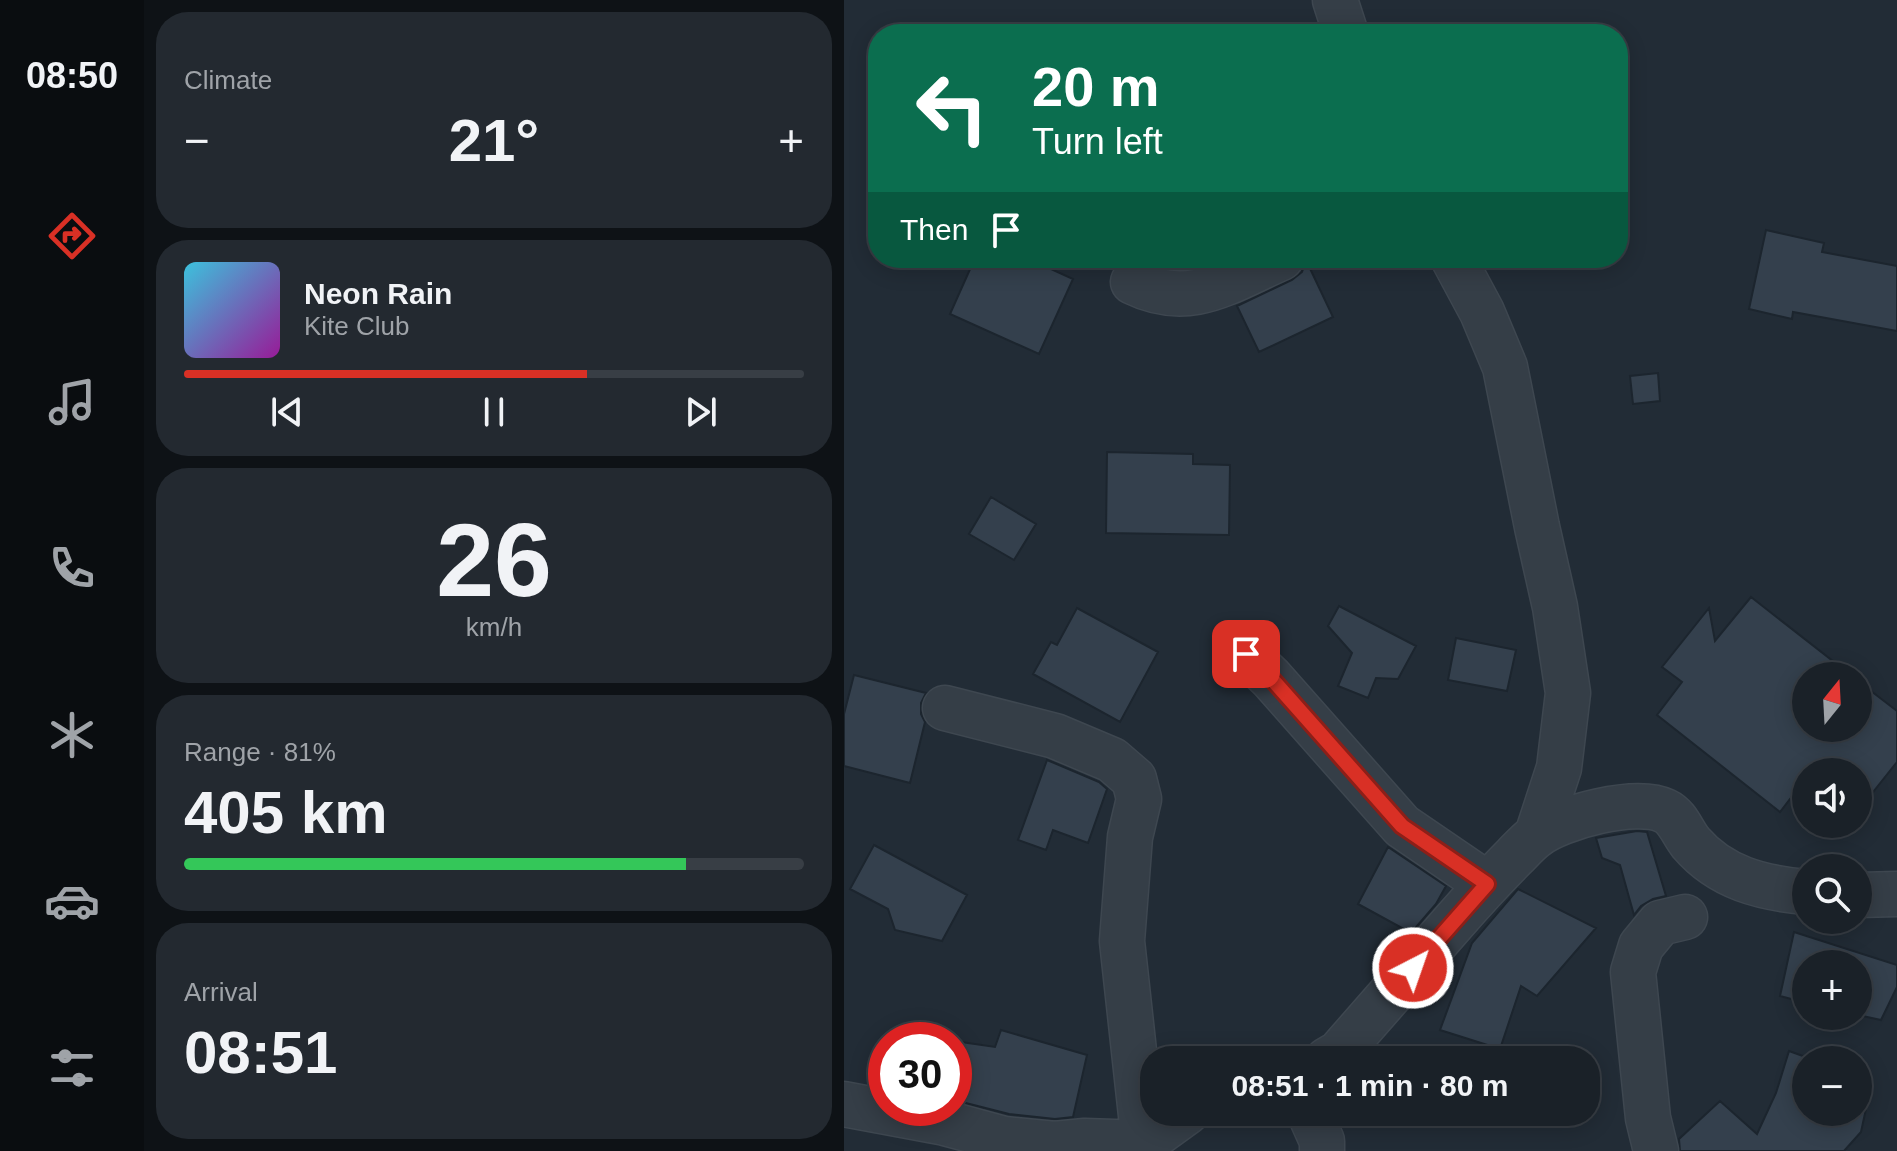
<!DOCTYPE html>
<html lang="en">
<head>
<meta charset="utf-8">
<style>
  body { margin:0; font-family:Helvetica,sans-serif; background:#232930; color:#f1f3f6; height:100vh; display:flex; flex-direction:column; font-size:30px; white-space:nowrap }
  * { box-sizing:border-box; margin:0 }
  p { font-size:26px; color:#9fa3a8 }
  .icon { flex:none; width:44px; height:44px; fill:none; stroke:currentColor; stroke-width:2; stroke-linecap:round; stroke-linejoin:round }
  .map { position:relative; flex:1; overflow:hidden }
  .drawer { display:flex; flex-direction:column; gap:12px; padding:12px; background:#0e1216; width:700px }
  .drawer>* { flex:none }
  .banner { position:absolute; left:24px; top:24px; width:760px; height:244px; border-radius:32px; box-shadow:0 4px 20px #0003,0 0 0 2px #383e45; background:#0b6e4f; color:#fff; overflow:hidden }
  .needle { width:52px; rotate:18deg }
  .fabs { position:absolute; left:948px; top:662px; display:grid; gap:16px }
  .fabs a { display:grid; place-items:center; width:80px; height:80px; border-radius:50%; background:#1a2128; box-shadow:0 4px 20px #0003,0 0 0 2px #383e45; font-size:40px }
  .speed { position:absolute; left:24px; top:1022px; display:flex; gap:16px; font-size:40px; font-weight:700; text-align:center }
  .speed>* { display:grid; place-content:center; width:104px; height:104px; border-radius:50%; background:#1a2128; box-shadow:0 4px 20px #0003,0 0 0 2px #383e45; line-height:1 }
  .speed .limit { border:12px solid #d22; background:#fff; color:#111 }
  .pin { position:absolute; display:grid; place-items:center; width:68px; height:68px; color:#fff; margin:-34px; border-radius:16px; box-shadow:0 4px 12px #0006 }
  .me { position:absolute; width:88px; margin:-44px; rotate:41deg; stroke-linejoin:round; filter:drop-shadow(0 0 6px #0008) }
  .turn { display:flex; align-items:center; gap:28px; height:168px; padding:0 32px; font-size:36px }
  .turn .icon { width:104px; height:104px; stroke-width:2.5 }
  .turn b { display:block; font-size:56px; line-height:68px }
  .then { display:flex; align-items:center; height:76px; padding:0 32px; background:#0003; gap:16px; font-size:30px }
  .big { font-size:60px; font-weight:800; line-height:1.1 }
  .drawer .widget { flex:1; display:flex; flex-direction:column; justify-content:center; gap:12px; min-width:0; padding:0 28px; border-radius:32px; background:#232930 }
  .drawer .dial { align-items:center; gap:0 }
  .dial b { font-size:104px; line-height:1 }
  .song { display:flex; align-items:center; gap:24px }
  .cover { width:96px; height:96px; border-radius:12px; background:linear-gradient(135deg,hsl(190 70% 55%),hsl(300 70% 35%)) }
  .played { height:8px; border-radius:4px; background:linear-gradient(90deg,#d93025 65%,#383e45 65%) }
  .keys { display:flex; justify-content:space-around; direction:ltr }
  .heat { display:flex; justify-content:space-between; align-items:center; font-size:44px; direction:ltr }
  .charge { height:12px; border-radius:6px; background:linear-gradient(90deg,#34c759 81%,#383e45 0) }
  .trip { position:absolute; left:296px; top:1046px; width:460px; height:80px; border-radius:32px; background:#1a2128; box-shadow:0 4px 20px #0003,0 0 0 2px #383e45; font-weight:800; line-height:80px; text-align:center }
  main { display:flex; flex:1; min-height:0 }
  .tabs { display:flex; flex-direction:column; width:144px; justify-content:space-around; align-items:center; background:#0a0d10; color:#9fa3a8 }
  .tabs .icon { width:56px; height:56px }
  .tabs .selected { color:#d93025 }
  .tabs b { font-size:36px; color:#f1f3f6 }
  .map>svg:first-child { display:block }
  .building { fill:#34404d; stroke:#1c252e; stroke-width:2 }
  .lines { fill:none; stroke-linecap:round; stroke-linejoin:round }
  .minor-casing { stroke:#3e4750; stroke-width:47 }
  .minor { stroke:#353e47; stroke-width:44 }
  .route-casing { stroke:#8d1f18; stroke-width:20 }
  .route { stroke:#d93025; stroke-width:14 }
</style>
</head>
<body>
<main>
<nav class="tabs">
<b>08:50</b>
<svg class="icon selected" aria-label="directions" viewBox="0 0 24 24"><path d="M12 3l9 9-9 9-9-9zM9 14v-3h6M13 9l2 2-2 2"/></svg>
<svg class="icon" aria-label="music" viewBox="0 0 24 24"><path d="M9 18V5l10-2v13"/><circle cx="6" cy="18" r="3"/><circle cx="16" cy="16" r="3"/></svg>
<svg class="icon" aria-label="phone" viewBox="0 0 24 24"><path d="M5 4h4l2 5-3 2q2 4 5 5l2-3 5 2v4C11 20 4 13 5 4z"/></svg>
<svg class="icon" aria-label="climate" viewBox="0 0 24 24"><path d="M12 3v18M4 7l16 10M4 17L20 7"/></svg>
<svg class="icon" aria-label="car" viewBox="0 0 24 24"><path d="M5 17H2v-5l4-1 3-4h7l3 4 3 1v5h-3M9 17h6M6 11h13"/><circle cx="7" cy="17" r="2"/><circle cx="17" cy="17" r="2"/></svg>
<svg class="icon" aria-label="filters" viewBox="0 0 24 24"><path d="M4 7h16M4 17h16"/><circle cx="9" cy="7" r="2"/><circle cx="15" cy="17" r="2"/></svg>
</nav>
<section class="drawer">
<div class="widget"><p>Climate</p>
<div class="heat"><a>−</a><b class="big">21°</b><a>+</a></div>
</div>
<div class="widget">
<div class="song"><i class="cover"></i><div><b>Neon Rain</b><p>Kite Club</p></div></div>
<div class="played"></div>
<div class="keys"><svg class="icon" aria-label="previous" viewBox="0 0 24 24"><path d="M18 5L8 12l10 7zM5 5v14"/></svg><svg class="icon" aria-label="pause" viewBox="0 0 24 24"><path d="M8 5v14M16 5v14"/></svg><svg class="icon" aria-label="next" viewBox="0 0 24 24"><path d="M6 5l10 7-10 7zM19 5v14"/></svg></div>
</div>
<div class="widget dial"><b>26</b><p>km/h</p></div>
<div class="widget"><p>Range · 81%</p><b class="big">405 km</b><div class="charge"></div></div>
<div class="widget"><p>Arrival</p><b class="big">08:51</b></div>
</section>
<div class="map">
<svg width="1053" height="1151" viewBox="0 0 1053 1151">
  <rect width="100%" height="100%" fill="#222c36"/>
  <path class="building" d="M 922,230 L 980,243 L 978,252 L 1053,266 L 1053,331 L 949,312 L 948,319 L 905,309 Z
    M 131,258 L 183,258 L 229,279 L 195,354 L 106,314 Z
    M 462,260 L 489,317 L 415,352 L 393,306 L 448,280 L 458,272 Z
    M 814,373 L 816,401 L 789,404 L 786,376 Z
    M 263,452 L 349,454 L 349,464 L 386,465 L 385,535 L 262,533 Z
    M 147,497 L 192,524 L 170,560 L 125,534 Z
    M 907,597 L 1008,676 L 962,676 L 962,728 L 1014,728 L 1014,681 L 1053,711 L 1053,762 L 1014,811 L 1014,772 L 962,772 L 962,778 L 936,812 L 813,715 L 838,682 L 818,667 L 865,608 L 871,641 Z
    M 495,606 L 572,646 L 554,679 L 532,678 L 524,698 L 494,686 L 508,653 L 484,626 Z
    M 233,608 L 314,652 L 276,722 L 189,674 L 207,642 L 213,645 Z
    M 612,638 L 672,650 L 663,691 L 604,680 Z
    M 10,675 L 82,693 L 77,703 L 77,714 L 81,722 L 66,783 L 0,766 L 0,714 Z
    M 203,760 L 255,782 L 263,789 L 244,843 L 209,830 L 202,850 L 174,840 Z
    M 793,831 L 803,832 L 822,896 L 809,899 L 797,906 L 790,915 L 776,865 L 758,858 L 752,838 Z
    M 30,845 L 123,895 L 98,941 L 51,930 L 44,909 L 6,889 Z
    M 544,847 L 602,886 L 592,904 L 567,933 L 514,904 Z
    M 674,889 L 752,928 L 693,996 L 677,986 L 656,1049 L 596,1030 L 628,943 Z
    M 950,932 L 1053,965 L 1053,987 L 1037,1020 L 1014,1015 L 1014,964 L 962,964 L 962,1003 L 936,996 Z
    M 157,1030 L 243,1055 L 229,1117 L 211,1119 L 165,1114 L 110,1100 L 110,1041 L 151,1047 Z
    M 945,1051 L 970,1060 L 962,1060 L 962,1112 L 1014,1112 L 1014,1076 L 1028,1081 L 1017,1132 L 1000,1151 L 836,1151 L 835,1139 L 876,1101 L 913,1134 L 932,1093 Z"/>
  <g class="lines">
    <g class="minor-casing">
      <path id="minor" d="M 491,0 L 502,34
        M 609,258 L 638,312 L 661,367 L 693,527 L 711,607 L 724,693 L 715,768 L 693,835
        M 289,282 C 346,310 384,281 437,258
        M 402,654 L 427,678 L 558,826 L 643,884
        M 101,708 L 211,736 L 268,760 L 290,779 L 295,799 L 286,837 L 278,941 L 300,1143
        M 1014,895 L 1053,894
        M 483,1060 L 495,1053 C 533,1010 570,967 608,924 C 628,901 648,879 670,857 C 677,850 684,842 692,836 C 716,817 793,797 821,811 C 834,817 838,832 847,843 C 877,878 918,888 962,892
        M 0,1104 L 101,1123 L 160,1139 L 211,1144 L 241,1141 L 300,1143 L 343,1112
        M 465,1112 L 478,1141 L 478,1151
        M 812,1151 L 804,1118 L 789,972 L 797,946 L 816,923 L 841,917"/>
    </g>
    <use href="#minor" class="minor"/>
  </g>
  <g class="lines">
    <g class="route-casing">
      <path id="route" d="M 402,654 L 427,678 L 558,826 L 643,884 L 569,968"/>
    </g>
    <use href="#route" class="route"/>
  </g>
</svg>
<div class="fabs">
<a><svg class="needle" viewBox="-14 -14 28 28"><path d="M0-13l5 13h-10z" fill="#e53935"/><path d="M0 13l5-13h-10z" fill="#9fa3a8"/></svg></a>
<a><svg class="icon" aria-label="sound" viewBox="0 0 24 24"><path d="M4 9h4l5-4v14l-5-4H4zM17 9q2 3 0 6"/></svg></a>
<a><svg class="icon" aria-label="search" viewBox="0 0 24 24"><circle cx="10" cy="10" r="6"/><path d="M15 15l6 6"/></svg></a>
<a>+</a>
<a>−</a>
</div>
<div class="speed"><div class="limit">30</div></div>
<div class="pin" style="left:402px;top:654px;background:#d93025"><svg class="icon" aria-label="arrive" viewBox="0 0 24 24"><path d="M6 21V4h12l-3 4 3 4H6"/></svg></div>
<svg class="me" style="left:569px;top:968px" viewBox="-20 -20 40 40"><circle r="17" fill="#d93025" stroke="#fff" stroke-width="3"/><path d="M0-11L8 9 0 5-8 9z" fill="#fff"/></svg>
<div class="trip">08:51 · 1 min · 80 m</div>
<div class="banner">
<div class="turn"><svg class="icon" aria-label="left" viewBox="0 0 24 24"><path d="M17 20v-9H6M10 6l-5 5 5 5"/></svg><div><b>20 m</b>Turn left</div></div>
<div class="then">Then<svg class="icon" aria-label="arrive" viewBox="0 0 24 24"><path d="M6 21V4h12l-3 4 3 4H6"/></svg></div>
</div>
</div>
</main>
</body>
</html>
